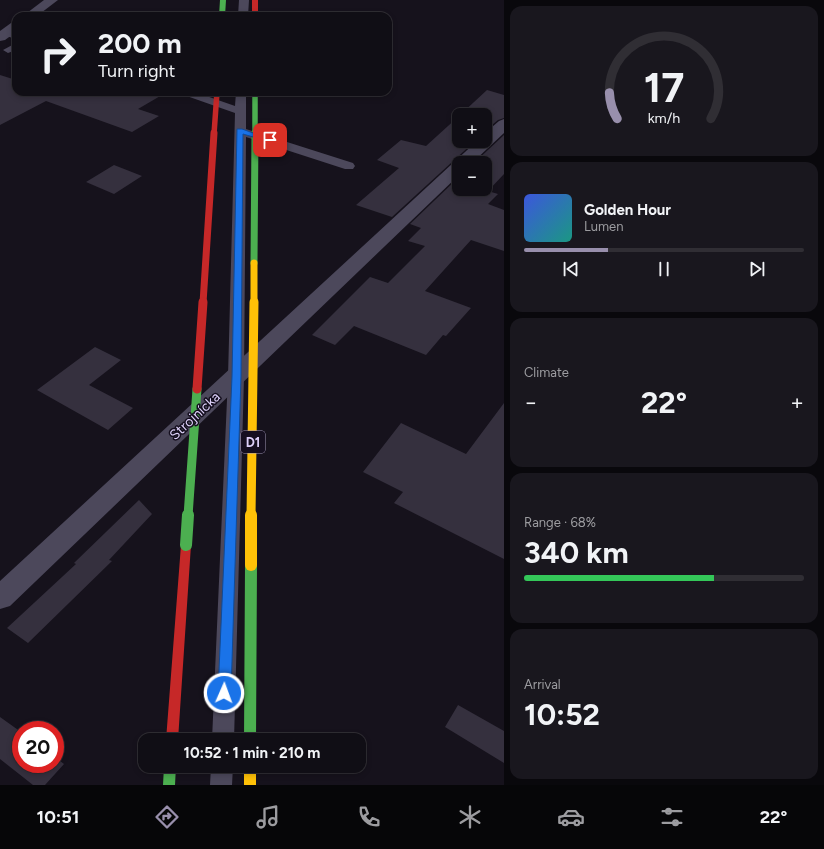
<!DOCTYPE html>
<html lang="en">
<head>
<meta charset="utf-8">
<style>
  body { margin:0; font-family:Figtree,sans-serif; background:#19171e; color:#f1f3f6; height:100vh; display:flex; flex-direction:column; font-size:15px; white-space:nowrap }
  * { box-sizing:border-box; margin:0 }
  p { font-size:13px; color:#9c9ca0 }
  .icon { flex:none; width:22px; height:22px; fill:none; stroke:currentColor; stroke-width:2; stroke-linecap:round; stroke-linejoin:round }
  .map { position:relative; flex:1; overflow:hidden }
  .drawer { display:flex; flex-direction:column; gap:6px; padding:6px; background:#09080c; width:320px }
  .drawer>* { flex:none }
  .guide { position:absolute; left:12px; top:12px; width:380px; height:84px; border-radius:12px; box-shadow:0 2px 6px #0003,0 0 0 1px #302e34; background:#100e15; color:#f1f3f6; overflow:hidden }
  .tools { position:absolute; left:452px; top:108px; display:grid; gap:8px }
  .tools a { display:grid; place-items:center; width:40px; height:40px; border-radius:8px; background:#100e15; box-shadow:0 2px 6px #0003,0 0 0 1px #302e34; font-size:20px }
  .speed { position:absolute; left:12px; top:721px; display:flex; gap:8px; font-size:20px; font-weight:700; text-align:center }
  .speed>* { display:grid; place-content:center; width:52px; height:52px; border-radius:50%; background:#100e15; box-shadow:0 2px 6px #0003,0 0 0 1px #302e34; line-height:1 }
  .speed .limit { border:6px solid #d22; background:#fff; color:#111 }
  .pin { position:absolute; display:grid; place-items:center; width:34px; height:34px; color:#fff; margin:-17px; border-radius:8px; box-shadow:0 2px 6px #0006 }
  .me { position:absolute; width:44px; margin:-22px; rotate:2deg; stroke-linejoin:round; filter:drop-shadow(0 0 3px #0008) }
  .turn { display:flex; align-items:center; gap:14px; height:84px; padding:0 20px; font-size:18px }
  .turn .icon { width:52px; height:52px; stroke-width:2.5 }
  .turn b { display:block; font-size:28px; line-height:34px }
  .big { font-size:30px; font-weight:700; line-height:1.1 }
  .drawer .tile { flex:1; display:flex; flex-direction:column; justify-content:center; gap:6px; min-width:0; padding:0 14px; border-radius:12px; background:#19171e }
  .drawer .dial { align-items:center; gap:0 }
  .dial svg { height:104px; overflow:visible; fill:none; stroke:#302e34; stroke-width:7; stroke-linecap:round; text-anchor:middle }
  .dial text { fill:#f1f3f6; stroke:none }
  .song { display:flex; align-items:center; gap:12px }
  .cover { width:48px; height:48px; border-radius:6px; background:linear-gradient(135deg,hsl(230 70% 55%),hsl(170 70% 35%)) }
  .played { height:4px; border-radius:2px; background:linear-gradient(90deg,#988fac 30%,#302e34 30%) }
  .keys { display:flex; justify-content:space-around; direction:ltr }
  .heat { display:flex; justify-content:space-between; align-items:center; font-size:22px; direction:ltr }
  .charge { height:6px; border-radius:3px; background:linear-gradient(90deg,#34c759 68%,#302e34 0) }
  .trip { position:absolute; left:138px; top:733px; width:228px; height:40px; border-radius:12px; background:#100e15; box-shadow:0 2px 6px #0003,0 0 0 1px #302e34; font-weight:700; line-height:40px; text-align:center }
  .tab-bar { display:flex; height:64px; justify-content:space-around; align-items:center; background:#060608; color:#9c9ca0 }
  .tab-bar .icon { width:28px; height:28px }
  .tab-bar .active { color:#988fac }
  .tab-bar b { font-size:18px; color:#f1f3f6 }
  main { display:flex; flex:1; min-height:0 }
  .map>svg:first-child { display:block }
  .building { fill:#35303e }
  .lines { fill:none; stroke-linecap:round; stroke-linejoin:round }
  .lane { fill:#4c485b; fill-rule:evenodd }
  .street { fill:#4c485b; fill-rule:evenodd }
  .fast { fill:#4caf50; fill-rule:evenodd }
  .slow { fill:#ffc107; fill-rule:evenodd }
  .jam { fill:#c62828; fill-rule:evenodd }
  .fast-bridge-far3 { stroke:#4caf50; stroke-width:5.5 }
  .fast-bridge-far2 { stroke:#4caf50; stroke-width:7 }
  .fast-bridge-far1 { stroke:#4caf50; stroke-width:9 }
  .fast-bridge { stroke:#4caf50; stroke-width:12 }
  .slow-bridge-far2 { stroke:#ffc107; stroke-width:7 }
  .slow-bridge-far1 { stroke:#ffc107; stroke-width:9 }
  .slow-bridge { stroke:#ffc107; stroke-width:12 }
  .jam-bridge-far2 { stroke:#c62828; stroke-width:5.5 }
  .jam-bridge-far1 { stroke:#c62828; stroke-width:7 }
  .jam-bridge { stroke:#c62828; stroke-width:9 }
  .route { fill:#1a73e8; stroke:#114b97 }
  .labels { text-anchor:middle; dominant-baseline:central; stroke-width:3; stroke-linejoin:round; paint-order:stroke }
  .shield { fill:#150f1f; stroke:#a298b8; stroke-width:1 }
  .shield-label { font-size:13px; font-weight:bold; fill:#ded2fa }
  .street-label { font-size:14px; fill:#ded2fa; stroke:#150f1f }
</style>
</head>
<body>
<main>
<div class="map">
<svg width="504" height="785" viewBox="0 0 504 785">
  <rect width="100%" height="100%" fill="#16121c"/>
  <path class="building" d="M 0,75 L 16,80 L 16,92 L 167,92 L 138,109 L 159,116 L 132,132 L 46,101 L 0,125 Z
    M 487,90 L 504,95 L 504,118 L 498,120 L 485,131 L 485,115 L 460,115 Z
    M 459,116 L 459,141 L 475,141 L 392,217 L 356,205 L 399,168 L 377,160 L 401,140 L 426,146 Z
    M 504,135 L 504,174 L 488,191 L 498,194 L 488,204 L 504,210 L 504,251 L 471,240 L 425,291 L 471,308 L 446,336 L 443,335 L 426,355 L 354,326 L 335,345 L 312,335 L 370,277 L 388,283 L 425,246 L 408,241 L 421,228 L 410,224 L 459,177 L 459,189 L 485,189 L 485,163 L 474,163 Z
    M 114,165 L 142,176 L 114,194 L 86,182 Z
    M 95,347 L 121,360 L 89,385 L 133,408 L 108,430 L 37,390 Z
    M 504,403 L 504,559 L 394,503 L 403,492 L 363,472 L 401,423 L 466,454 Z
    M 139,500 L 152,514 L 109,560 L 112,561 L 28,643 L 7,628 L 76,564 L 74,563 Z
    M 458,705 L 504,731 L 504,763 L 445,727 Z
    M 0,717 L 21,732 L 21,764 L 55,764 L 55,757 L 64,764 L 45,785 L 33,785 L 0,759 Z"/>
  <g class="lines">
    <path class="lane" d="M 239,0 L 249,0 L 248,16 L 238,16 Z
      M 6,30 L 16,33 L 16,39 L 3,35 L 1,33 L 3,31 Z
      M 16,43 L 16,50 L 8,53 L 3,50 Z
      M 180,92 L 195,92 L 235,106 L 236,92 L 246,92 L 246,129 L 353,163 L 355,166 L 353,169 L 345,169 L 246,137 L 244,377 L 234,740 L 212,740 L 228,377 L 235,113 L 181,94 Z
      M 211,766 L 233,766 L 232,785 L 210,785 Z"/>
    <path class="street" d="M 44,0 L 58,0 L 37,16 L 23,16 Z
      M 16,22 L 16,32 L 5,40 L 0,41 L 0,31 L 11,23 Z
      M 504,119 L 504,133 L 472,163 L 459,163 L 459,175 L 10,606 L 0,609 L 0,581 L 453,163 L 477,141 L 485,141 L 485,133 L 499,121 Z"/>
    <path class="fast" d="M 220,0 L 226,0 L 225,16 L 219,16 Z
      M 164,766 L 176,766 L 175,785 L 163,785 Z"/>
    <path class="slow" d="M 244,766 L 256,766 L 256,785 L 244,785 Z"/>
    <path class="jam" d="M 252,0 L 258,0 L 258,16 L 252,16 Z
      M 186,541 L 190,542 L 191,545 L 178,740 L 166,740 L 181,545 L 182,542 Z"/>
    <path class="fast-bridge-far3" d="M 255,134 L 255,92"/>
    <path class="fast-bridge-far2" d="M 254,263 L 255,133"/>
    <path class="fast-bridge-far1" d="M 188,516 L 197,389"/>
    <path class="fast-bridge" d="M 186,545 L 188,515
      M 250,740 L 251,565"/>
    <path class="slow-bridge-far2" d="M 254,303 L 254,263"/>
    <path class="slow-bridge-far1" d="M 251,516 L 254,302"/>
    <path class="slow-bridge" d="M 251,565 L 251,515"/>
    <path class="jam-bridge-far2" d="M 214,134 L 217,92"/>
    <path class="jam-bridge-far1" d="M 203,303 L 214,133"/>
    <path class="jam-bridge" d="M 197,389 L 203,302"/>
  </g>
  <path class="route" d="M 237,129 L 242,129 L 273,140 L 270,142 L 243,134 L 241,377 L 231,693 L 229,697 L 224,698 L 220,697 L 218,693 L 232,377 Z"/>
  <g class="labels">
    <rect class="shield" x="241" y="431" width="24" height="22" rx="3"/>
    <g class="shield-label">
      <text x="253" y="442">D1</text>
    </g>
    <g class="street-label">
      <text transform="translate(195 416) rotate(-43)">Strojnícka</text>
    </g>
  </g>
</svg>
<div class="tools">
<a>+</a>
<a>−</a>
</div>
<div class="speed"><div class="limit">20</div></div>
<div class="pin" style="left:270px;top:140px;background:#d93025"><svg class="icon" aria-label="arrive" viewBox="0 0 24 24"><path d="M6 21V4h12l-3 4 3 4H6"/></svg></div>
<svg class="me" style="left:224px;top:693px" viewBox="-20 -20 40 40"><circle r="17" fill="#1a73e8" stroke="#fff" stroke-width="3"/><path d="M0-11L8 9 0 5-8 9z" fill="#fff"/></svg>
<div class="trip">10:52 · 1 min · 210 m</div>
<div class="guide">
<div class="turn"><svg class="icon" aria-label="right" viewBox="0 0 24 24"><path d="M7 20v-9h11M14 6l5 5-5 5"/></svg><div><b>200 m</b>Turn right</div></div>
</div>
</div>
<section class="drawer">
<div class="tile dial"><svg viewBox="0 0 100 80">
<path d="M14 69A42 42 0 1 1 86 69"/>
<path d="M14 69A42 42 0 0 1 8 49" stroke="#988fac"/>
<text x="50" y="56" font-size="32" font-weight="700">17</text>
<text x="50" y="72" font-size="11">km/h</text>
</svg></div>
<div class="tile">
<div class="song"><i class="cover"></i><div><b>Golden Hour</b><p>Lumen</p></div></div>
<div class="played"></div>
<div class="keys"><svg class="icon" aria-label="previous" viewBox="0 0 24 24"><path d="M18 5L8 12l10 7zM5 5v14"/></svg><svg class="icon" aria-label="pause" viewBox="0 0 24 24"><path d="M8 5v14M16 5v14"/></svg><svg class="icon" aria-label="next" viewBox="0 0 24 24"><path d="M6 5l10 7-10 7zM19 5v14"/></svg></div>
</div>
<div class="tile"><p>Climate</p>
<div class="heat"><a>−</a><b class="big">22°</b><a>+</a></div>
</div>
<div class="tile"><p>Range · 68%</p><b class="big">340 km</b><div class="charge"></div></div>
<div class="tile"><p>Arrival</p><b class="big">10:52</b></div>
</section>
</main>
<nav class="tab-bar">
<b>10:51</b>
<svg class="icon active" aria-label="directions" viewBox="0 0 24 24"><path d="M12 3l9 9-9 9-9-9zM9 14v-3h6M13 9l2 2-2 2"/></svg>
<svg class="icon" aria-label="music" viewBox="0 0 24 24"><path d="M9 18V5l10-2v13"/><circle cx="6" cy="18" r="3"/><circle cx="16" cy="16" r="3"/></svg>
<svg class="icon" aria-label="phone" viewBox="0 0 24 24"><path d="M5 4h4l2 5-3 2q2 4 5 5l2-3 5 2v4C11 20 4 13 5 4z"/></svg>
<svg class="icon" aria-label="climate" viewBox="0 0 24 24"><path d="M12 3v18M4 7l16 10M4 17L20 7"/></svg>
<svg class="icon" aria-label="car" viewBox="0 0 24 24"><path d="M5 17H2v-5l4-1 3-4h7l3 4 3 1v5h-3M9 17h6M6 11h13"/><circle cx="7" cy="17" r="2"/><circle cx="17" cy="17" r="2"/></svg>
<svg class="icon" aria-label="filters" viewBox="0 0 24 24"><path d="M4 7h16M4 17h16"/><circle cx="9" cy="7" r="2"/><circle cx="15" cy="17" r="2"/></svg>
<b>22°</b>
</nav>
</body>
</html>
